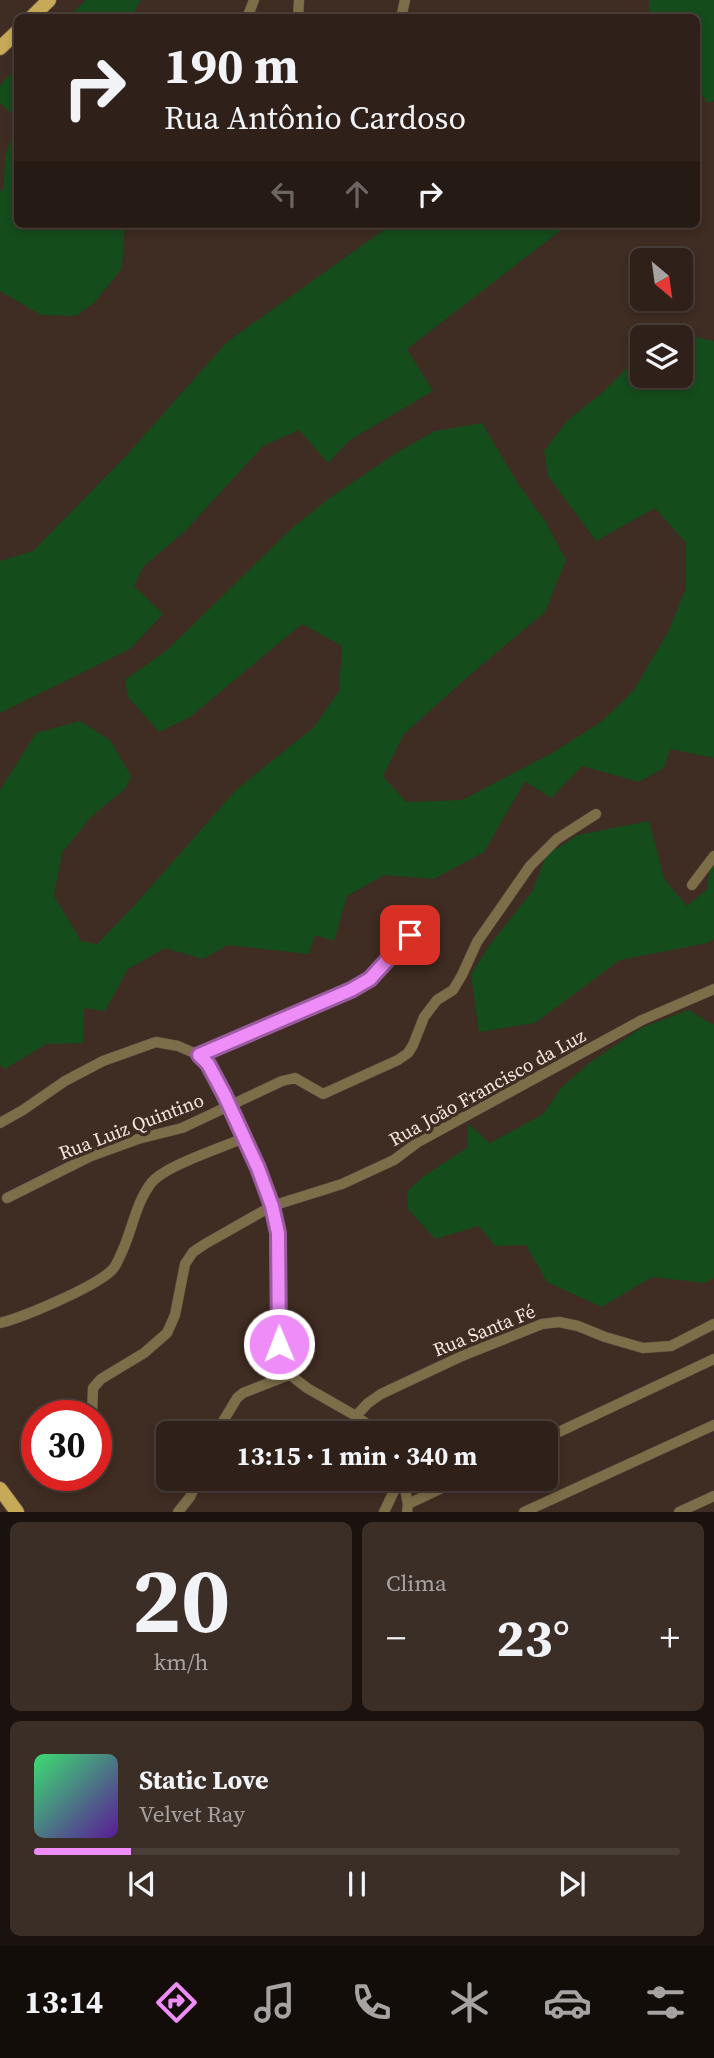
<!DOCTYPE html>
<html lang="pt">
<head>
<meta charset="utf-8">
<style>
  body { margin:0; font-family:"Source Serif 4",serif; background:#3b2e27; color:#f1f3f6; height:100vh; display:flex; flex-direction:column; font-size:26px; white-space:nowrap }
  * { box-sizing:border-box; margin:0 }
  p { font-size:23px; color:#a7a3a2 }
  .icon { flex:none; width:38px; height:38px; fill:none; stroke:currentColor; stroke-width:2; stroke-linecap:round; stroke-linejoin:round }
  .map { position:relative; height:1512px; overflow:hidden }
  .side { display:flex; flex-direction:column; gap:10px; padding:10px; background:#1a120e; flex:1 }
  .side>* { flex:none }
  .hud { position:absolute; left:14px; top:14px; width:686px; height:214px; border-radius:10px; box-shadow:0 4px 10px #0003,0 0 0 2px #4a3e39; background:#2f211a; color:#f1f3f6; overflow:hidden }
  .needle { width:46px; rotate:151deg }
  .buttons { position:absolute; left:630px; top:248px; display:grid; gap:14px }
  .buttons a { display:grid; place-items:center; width:63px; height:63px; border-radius:10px; background:#2f211a; box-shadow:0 4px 10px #0003,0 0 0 2px #4a3e39; font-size:35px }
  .speed { position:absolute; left:21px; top:1400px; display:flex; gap:14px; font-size:35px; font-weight:700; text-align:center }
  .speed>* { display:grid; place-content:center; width:91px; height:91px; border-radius:50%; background:#2f211a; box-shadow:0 4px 10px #0003,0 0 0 2px #4a3e39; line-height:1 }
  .speed .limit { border:10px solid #d22; background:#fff; color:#111 }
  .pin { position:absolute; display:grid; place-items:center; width:60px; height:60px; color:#fff; margin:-30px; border-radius:14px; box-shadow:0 4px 10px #0006 }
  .me { position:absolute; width:77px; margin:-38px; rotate:359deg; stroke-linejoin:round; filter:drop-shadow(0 0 5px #0008) }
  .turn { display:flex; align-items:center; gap:24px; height:147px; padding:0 35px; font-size:32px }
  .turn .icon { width:91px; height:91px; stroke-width:2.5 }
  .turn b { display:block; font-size:49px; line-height:60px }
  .lanes { display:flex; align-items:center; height:66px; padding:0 35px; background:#0003; justify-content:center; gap:35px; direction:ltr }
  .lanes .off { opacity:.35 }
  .big { font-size:52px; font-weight:700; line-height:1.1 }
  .side .card { flex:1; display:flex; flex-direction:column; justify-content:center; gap:10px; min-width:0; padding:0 24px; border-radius:10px; background:#3b2e27 }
  .side .dial { align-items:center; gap:0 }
  .dial b { font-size:91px; line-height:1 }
  .song { display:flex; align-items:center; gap:21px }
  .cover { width:84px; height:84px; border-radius:10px; background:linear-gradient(135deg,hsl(140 70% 55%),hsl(270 70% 35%)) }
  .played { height:7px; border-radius:4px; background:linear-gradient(90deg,#ee8cf8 15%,#4a3e39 15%) }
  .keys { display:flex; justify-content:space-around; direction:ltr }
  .heat { display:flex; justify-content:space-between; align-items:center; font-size:38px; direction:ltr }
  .side .tiles { flex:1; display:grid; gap:10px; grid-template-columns:1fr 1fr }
  .card:last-child { grid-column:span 2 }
  .trip { position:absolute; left:156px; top:1421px; width:402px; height:70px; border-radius:10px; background:#2f211a; box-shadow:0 4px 10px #0003,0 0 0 2px #4a3e39; font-weight:700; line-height:70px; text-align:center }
  .dock { display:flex; height:112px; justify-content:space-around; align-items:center; background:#130d0a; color:#a7a3a2 }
  .dock .icon { width:49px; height:49px }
  .dock .current { color:#ee8cf8 }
  .dock b { font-size:32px; color:#f1f3f6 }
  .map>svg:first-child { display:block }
  .green { fill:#154c1c }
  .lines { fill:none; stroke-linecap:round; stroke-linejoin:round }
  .street-casing { stroke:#5c4a41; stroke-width:11 }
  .primary-casing { stroke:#5c4a41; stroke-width:16 }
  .street { stroke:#7c6e48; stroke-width:10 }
  .primary { stroke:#c7aa57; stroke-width:14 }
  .route-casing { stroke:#9b5ba1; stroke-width:18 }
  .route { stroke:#ee8cf8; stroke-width:12 }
  .labels { text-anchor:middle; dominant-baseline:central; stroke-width:7; stroke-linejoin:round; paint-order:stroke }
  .street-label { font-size:19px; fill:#f5e8e1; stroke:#3f2c22 }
</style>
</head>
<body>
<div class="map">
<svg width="714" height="1512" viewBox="0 0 714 1512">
  <rect width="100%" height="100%" fill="#3f2c22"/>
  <path class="green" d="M 86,0 L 141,0 L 131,17 L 68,17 Z
    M 649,0 L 714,0 L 714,100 L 707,103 L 697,86 L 696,18 L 649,17 Z
    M 17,67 L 17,118 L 0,103 L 0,85 Z
    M 17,122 L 18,224 L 125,224 L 122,268 L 94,303 L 76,316 L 41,315 L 0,291 L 0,192 L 4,188 L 5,157 Z
    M 392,224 L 569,224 L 407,349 L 433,391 L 350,440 L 328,463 L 299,430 L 263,446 L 185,531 L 143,567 L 134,586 L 163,614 L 130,649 L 0,713 L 0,561 L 33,551 L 125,457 L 227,342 Z
    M 668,332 L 714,341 L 714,758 L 670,749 L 664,768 L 639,782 L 582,766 L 551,798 L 525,781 L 484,852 L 434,879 L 384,875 L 347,896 L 334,941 L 315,935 L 309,954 L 228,945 L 203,959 L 165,948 L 128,969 L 105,1011 L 84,1008 L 83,1043 L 46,1044 L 5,1069 L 0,1065 L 0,790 L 36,733 L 80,721 L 110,740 L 131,776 L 126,788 L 91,817 L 62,853 L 54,896 L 81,941 L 97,944 L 132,908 L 236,790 L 314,727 L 339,691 L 342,646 L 302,624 L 190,717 L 159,732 L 128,697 L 125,680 L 166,651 L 291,529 L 327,500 L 396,453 L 435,431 L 482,423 L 519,485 L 545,521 L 566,560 L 545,612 L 471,674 L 404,734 L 383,776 L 406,802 L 462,800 L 554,752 L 602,721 L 634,690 L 669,630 L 686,588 L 686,543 L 655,508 L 596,541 L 548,476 L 544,451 L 567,421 L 602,393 L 642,353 L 642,376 L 681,376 L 681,338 L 661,338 Z
    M 649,821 L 664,879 L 687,906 L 707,889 L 710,868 L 714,862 L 714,939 L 708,943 L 620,960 L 535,1023 L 479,1032 L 471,974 L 489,946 L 533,890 L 546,855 L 578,835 Z
    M 688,1010 L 712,1024 L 714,1024 L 714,1278 L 705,1283 L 652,1277 L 602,1307 L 547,1282 L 526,1245 L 495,1246 L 479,1226 L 435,1239 L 408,1209 L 407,1191 L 423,1177 L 468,1147 L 468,1124 L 490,1143 L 543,1114 L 561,1088 L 589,1063 L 641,1028 Z"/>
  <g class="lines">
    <g class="street-casing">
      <path id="street" d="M 247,18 L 254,0
        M 298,18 L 299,0
        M 401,18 L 405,0
        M 692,885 L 714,856
        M 199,1055 L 351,990 L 370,979 L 410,935
        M 0,1123 L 23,1110 L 65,1081 L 103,1061 L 156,1042 L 178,1046 L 199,1055 L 208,1064 L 224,1094 L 258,1169 L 272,1206 L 278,1233 L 279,1344 L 282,1363 L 285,1371 L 307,1388 L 356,1416 L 379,1433
        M 7,1198 L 91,1156 L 138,1139 L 182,1128 L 282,1081 L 295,1078 L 323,1094 L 398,1060 L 408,1053 L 413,1045 L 424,1017 L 437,1000 L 453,990 L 462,975 L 477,942 L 530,866 L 557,839 L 596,814
        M 0,1323 C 24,1317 95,1287 112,1270 C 115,1267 118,1261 120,1256 C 132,1233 135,1203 152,1182 C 167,1165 221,1148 244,1138
        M 92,1416 L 93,1388 L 101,1379 L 144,1353 L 167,1333 L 175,1315 L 185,1264 L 193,1252 L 205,1244 L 272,1206 L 342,1184 L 394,1160 L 418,1142 L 642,1020 L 714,989
        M 356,1416 L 368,1403 L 381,1394 L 462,1356 L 542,1324 L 559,1322 L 578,1326 L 605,1337 L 643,1348 L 671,1346 L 714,1324
        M 216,1433 L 237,1398 L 243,1393 L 289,1375
        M 546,1438 L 714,1359
        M 403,1479 L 408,1504 L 407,1512
        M 408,1504 L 461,1479
        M 178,1512 L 190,1497 L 198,1479
        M 384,1512 L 394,1491 L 404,1481
        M 524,1512 L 714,1425
        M 679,1512 L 714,1496"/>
    </g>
    <g class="primary-casing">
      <path id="primary" d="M 31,18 L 49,0
        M 0,48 L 18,31
        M 0,1489 L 17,1512"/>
    </g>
    <use href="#street" class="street"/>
    <use href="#primary" class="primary"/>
  </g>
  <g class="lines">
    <g class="route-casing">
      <path id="route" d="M 279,1344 L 278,1233 L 272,1206 L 258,1168 L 224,1094 L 208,1064 L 199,1055 L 351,990 L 370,979 L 410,935"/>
    </g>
    <use href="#route" class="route"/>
  </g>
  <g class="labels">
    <g class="street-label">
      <text transform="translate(487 1087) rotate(-29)">Rua João Francisco da Luz</text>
      <text transform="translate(131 1126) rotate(-21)">Rua Luiz Quintino</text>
      <text transform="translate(484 1330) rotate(-22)">Rua Santa Fé</text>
    </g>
  </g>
</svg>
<div class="buttons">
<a><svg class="needle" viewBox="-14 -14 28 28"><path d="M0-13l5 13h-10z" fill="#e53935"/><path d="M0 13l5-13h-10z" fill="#a7a3a2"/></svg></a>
<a><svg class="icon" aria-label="layers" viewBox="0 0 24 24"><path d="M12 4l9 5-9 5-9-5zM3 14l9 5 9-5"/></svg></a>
</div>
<div class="speed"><div class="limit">30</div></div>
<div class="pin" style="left:410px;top:935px;background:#d93025"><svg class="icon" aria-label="arrive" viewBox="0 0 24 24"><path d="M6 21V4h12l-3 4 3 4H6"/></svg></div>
<svg class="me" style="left:279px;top:1344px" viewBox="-20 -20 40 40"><circle r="17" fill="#ee8cf8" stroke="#fff" stroke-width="3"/><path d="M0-11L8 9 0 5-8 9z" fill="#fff"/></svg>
<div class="trip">13:15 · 1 min · 340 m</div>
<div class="hud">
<div class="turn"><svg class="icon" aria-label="right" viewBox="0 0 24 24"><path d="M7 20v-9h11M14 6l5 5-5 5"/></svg><div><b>190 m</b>Rua Antônio Cardoso</div></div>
<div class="lanes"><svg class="icon off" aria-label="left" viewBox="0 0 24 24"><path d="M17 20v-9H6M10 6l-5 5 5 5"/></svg><svg class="icon off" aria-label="ahead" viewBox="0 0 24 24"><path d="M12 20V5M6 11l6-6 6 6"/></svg><svg class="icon" aria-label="right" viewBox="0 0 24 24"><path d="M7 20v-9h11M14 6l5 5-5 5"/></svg></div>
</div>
</div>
<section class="side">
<div class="tiles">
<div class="card dial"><b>20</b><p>km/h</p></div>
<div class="card"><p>Clima</p>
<div class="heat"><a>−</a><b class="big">23°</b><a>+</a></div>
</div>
<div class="card">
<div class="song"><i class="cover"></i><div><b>Static Love</b><p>Velvet Ray</p></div></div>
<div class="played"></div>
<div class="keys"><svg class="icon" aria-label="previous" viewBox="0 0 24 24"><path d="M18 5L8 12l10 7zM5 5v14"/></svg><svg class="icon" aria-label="pause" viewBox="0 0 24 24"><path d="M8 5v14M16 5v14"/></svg><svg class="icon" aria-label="next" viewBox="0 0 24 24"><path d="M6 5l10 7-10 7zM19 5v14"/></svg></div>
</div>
</div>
</section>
<nav class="dock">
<b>13:14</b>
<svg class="icon current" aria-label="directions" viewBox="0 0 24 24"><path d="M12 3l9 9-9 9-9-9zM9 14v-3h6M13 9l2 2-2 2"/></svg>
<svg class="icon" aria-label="music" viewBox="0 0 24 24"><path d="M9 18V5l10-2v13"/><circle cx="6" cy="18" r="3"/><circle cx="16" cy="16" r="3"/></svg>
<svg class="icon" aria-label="phone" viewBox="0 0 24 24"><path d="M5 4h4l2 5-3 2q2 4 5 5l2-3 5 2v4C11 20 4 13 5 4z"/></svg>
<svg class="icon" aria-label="climate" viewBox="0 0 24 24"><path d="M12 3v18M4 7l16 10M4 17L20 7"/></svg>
<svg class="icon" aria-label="car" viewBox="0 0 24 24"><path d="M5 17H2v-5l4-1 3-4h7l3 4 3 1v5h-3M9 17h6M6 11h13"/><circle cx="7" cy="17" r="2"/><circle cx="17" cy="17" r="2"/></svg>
<svg class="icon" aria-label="filters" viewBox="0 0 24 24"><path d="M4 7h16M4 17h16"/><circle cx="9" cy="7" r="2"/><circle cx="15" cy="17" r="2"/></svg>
</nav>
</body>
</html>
